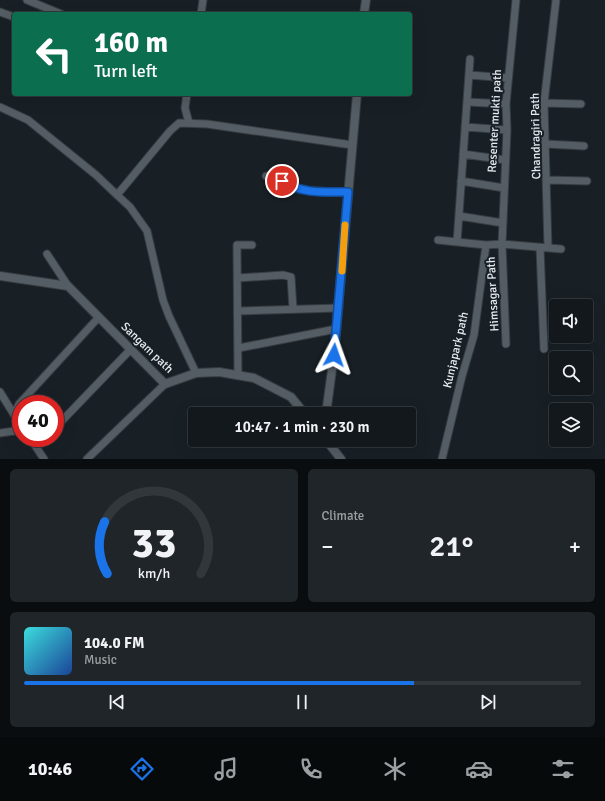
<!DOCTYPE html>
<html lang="en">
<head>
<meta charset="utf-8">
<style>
  body { margin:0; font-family:Signika,sans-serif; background:#1f2529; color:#f1f3f6; height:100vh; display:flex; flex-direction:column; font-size:15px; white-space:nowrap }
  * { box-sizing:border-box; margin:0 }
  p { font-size:13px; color:#9ca0a3 }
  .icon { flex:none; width:22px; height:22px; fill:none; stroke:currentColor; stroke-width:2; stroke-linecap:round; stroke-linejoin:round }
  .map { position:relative; height:459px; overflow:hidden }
  .details { display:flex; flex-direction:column; gap:10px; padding:10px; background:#0a0d0f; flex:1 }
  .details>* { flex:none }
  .hud { position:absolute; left:12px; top:12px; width:400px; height:84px; border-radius:4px; box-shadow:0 4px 16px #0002,0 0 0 1px #31373b; background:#0b6e4f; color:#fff; overflow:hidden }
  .tools { position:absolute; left:549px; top:299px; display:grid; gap:8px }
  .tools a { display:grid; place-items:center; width:44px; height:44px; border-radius:4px; background:#12181c; box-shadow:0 4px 16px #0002,0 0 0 1px #31373b; font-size:20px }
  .speed { position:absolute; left:12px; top:395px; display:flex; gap:8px; font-size:20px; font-weight:700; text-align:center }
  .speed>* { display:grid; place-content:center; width:52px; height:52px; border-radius:50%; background:#12181c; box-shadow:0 4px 16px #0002,0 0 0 1px #31373b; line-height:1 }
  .speed .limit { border:6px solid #d22; background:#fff; color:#111 }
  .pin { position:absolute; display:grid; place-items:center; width:34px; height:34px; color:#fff; margin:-17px; border:2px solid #fff; border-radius:50%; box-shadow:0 1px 4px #0007 }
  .me { position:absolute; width:44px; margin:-22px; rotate:4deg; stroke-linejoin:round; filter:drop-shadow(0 0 3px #0008) }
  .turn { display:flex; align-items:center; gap:14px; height:84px; padding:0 16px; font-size:18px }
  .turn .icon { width:52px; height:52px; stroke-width:2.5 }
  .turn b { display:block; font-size:28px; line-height:34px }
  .big { font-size:30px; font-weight:600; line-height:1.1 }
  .details .tile { flex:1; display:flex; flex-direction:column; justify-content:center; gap:6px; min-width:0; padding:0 14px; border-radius:6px; background:#1f2529 }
  .details .dial { align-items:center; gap:0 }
  .dial svg { height:104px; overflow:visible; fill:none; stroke:#31373b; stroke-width:7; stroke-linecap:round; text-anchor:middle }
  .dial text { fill:#f1f3f6; stroke:none }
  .song { display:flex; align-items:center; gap:12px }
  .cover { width:48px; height:48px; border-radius:6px; background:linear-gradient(135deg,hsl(180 70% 55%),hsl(220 70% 35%)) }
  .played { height:4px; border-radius:2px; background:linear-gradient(90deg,#1a73e8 70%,#31373b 70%) }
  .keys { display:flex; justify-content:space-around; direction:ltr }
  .heat { display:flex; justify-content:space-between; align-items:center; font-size:22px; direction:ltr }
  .details .tiles { flex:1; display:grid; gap:10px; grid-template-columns:1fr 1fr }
  .tile:last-child { grid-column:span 2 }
  .trip { position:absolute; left:188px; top:407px; width:228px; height:40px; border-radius:4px; background:#12181c; box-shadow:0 4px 16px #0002,0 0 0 1px #31373b; font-weight:600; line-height:40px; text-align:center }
  .menu { display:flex; height:64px; justify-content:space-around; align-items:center; background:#070a0b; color:#9ca0a3 }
  .menu .icon { width:28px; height:28px }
  .menu .on { color:#1a73e8 }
  .menu b { font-size:18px; color:#f1f3f6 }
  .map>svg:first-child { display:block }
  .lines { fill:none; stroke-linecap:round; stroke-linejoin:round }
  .minor-casing { stroke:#363c40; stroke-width:9 }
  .tertiary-casing { stroke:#363c40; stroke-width:10 }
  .minor { stroke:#545d64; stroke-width:7 }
  .tertiary { stroke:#545d64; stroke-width:8 }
  .route-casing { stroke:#114b97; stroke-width:10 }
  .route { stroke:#1a73e8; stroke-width:7 }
  .slow { stroke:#f59e0b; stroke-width:7 }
  .labels { text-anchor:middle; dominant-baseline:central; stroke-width:4; stroke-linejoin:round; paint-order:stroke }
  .street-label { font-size:12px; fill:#e6ebf0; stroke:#182026 }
</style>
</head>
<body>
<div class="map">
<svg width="605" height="459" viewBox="0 0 605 459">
  <rect width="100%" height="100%" fill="#182026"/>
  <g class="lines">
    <g class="minor-casing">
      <path id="minor" d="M 27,0 L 61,14
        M 0,12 L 14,17
        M 201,14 L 203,0
        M 469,75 L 508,78
        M 187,94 L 185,108 L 189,123
        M 467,102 L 506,104
        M 544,103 L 581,104
        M 0,107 L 28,120 L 96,175 L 117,195
        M 465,127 L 507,130
        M 546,144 L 584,146
        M 463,154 L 505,160
        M 266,176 L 282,181 L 291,187 L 309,191 L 348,192
        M 547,180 L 587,181
        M 461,181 L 504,188
        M 459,216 L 503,223
        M 438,240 L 486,245 L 502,244 L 561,249
        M 457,242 L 470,59
        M 540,248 L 544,349
        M 548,248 L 544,103 L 556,0
        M 47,254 L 68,286
        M 238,278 L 283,275 L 291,277 L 293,309
        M 239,311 L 339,308
        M 506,344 L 502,244 L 507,130 L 506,104 L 516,0
        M 239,348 L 336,329
        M 196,373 L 169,316 L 163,300 L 147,231 L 130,207 L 117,195 L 170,131 L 179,123 L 207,124 L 352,145
        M 238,375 L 237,245 L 252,245
        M 0,392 L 21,426
        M 14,415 L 19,404 L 99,317
        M 55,428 L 130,350
        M 0,433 L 21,430
        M 30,438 L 44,459
        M 36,447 L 45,438
        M 87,459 L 165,384
        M 442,459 L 462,376 L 474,335 L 486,245"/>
    </g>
    <g class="tertiary-casing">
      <path id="tertiary" d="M 364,14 L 366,0
        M 0,276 L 68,286 L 165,384 L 196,373 L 219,372 L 254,378 L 291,397 L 305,414
        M 326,414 L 334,355 L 357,94
        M 326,440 L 341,459"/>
    </g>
    <use href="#minor" class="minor"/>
    <use href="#tertiary" class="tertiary"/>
  </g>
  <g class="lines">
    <g class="route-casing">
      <path id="route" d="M 282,181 C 301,194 326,192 348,192 L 334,355"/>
    </g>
    <use href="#route" class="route"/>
    <path class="slow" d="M 342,271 L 345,225"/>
  </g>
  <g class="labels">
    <g class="street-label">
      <text transform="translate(495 121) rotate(-87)">Resenter mukti path</text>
      <text transform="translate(536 136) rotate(-91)">Chandragiri Path</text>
      <text transform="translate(493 294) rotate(-93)">Himsagar Path</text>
      <text transform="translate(147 348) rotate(44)">Sangam path</text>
      <text transform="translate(456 350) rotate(-77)">Kunjapark path</text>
    </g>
  </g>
</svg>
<div class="tools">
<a><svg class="icon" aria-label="sound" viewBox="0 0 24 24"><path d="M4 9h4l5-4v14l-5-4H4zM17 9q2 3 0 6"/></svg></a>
<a><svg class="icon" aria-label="search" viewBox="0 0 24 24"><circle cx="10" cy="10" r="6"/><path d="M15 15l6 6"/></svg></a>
<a><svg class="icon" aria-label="layers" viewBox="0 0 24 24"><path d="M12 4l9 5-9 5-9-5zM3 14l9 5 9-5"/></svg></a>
</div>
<div class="speed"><div class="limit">40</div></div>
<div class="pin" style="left:282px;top:181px;background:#d93025"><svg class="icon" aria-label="arrive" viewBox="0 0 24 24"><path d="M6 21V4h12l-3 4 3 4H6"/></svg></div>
<svg class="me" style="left:334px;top:355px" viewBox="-20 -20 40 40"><path d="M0-17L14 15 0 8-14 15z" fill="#1a73e8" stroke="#fff" stroke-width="4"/></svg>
<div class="trip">10:47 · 1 min · 230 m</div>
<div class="hud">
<div class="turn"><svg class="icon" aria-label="left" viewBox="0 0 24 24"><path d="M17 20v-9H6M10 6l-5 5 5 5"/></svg><div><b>160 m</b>Turn left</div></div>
</div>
</div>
<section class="details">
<div class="tiles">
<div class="tile dial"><svg viewBox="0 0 100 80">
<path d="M14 69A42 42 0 1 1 86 69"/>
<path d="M14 69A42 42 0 0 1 12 29" stroke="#1a73e8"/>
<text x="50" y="56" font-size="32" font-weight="700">33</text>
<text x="50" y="72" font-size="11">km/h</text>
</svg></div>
<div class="tile"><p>Climate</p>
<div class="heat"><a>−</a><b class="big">21°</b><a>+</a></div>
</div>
<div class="tile">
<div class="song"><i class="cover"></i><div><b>104.0 FM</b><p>Music</p></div></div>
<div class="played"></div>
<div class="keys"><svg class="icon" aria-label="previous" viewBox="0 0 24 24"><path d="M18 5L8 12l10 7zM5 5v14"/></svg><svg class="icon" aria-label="pause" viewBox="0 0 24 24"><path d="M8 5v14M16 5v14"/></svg><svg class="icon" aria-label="next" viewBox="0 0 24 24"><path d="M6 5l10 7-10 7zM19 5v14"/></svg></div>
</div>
</div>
</section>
<nav class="menu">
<b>10:46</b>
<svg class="icon on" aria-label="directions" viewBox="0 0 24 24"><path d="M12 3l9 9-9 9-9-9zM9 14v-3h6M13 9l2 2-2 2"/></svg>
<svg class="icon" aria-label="music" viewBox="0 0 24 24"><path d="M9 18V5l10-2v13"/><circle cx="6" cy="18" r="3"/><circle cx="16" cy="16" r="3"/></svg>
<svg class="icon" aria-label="phone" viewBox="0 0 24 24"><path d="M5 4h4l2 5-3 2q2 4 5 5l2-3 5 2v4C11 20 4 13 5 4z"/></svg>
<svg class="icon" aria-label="climate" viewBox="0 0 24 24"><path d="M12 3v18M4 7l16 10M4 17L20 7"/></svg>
<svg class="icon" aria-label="car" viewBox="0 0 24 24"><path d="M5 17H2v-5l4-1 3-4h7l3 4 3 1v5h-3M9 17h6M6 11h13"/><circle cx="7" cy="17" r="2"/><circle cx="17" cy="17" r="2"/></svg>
<svg class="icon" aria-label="filters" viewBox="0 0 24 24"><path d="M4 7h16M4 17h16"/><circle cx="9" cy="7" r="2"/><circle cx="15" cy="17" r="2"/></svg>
</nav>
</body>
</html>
